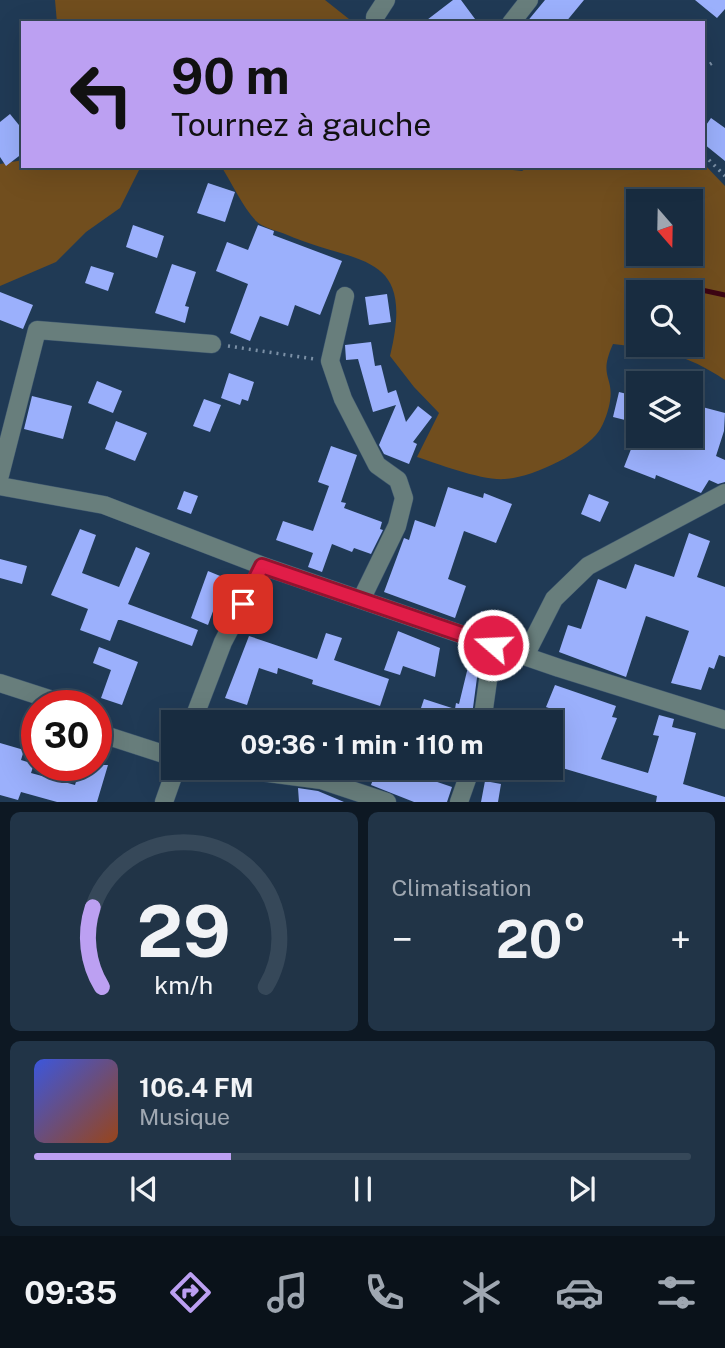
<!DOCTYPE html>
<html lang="fr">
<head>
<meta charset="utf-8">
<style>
  body { margin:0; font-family:"Public Sans",sans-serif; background:#213447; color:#f1f3f6; height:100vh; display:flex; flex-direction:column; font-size:26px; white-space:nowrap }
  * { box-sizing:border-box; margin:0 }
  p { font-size:23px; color:#9fa7b1 }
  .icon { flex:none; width:38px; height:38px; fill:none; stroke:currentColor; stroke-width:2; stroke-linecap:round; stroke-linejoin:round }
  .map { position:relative; height:802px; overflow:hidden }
  .details { display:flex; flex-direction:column; gap:10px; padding:10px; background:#0d1823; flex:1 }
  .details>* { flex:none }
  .hud { position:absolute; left:21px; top:21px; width:684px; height:147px; border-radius:0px; box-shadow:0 7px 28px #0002,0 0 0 2px #364859; background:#bca0f2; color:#111; overflow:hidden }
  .needle { width:46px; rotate:160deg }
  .buttons { position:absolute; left:626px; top:189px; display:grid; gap:14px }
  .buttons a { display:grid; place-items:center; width:77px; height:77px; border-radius:0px; background:#182c40; box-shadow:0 7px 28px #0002,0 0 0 2px #364859; font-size:35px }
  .speed { position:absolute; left:21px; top:690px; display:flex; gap:14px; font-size:35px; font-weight:700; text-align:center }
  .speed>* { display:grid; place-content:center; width:91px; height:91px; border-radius:50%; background:#182c40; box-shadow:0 7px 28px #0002,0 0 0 2px #364859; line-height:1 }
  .speed .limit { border:10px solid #d22; background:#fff; color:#111 }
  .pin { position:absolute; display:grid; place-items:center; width:60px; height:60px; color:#fff; margin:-30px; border-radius:14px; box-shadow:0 4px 10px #0006 }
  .me { position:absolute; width:77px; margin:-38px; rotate:289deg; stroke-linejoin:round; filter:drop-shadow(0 0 5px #0008) }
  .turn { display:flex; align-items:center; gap:24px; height:147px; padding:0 35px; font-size:32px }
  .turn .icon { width:91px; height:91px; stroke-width:2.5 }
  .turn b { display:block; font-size:49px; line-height:60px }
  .big { font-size:52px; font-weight:700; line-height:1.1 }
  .details .widget { flex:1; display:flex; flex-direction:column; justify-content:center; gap:10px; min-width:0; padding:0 24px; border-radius:10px; background:#213447 }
  .details .dial { align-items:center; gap:0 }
  .dial svg { height:182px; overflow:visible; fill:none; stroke:#364859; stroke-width:7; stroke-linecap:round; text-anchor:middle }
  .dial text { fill:#f1f3f6; stroke:none }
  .song { display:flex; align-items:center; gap:21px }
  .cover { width:84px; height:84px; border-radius:10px; background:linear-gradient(135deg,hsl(230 70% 55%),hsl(20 70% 35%)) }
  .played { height:7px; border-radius:4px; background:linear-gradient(90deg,#bca0f2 30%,#364859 30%) }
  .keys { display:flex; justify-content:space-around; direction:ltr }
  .heat { display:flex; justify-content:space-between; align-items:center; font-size:38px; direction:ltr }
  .details .tiles { flex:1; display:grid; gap:10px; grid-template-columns:1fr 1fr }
  .widget:last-child { grid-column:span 2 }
  .trip { position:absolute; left:161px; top:710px; width:402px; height:70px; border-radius:0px; background:#182c40; box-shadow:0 7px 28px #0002,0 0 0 2px #364859; font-weight:700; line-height:70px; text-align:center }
  .menu { display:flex; height:112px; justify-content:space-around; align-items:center; background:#0a121a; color:#9fa7b1 }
  .menu .icon { width:49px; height:49px }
  .menu .on { color:#bca0f2 }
  .menu b { font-size:32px; color:#f1f3f6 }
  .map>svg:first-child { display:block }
  .green { fill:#714e1e; fill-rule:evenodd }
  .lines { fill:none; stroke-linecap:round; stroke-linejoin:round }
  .stream { stroke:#3d0514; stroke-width:5 }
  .building { fill:#9bb0fc }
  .minor-casing { stroke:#3d566f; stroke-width:19 }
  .path { stroke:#7b90a6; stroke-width:3.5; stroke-dasharray:2 5; stroke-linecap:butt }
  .minor { stroke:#687e7c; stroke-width:18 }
  .route-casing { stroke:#92132f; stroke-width:18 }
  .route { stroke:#e11d48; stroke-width:12 }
</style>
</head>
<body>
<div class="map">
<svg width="725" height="802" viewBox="0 0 725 802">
  <rect width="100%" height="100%" fill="#203a55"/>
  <path class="green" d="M 55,0 L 325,0 L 354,23 L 57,23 Z
    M 23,160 L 23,166 L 141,166 L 120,208 L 86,232 L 56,262 L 0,286 L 0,164 Z
    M 704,164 L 725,186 L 725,380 C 686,354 660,349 613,344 C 598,377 614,376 610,401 C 609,409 604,424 599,431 C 584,453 531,478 505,479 C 483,481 438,464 417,457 L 439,413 L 414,387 L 390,356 C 416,249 358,266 285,234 C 277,231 262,227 256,221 C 242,206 232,183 221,166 L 474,166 L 522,171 L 529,166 ZM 639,201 L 691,201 L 691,254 L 639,254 ZM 639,292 L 691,292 L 691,345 L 639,345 Z"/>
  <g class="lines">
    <path class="stream" d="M 674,284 L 725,295"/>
  </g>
  <path class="building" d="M 453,0 L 461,0 L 478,23 L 423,23 Z
    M 545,0 L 584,0 L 565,23 L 526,23 Z
    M 695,0 L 725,0 L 725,9 L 717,18 Z
    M 10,114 L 23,130 L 23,153 L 6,166 L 0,157 L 0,122 Z
    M 711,118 L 725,128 L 725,161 L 704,144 L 704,128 Z
    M 208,183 L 235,192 L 225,222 L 197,213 Z
    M 133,225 L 164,236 L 157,258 L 126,247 Z
    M 258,225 L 274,231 L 273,235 L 342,261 L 320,315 L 295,305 L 288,326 L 260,316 L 250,341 L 230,333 L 248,284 L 216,271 L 227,242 L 248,250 Z
    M 172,264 L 196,272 L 185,306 L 189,307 L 185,323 L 155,313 Z
    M 91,266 L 114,273 L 108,291 L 85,283 Z
    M 0,292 L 33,305 L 23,329 L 0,320 Z
    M 387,294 L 391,322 L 369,325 L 365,297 Z
    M 371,342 L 375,366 L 381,365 L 388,393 L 396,390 L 406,422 L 418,406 L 432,417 L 413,442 L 417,444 L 409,464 L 384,454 L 379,445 L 396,405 L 373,412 L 358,359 L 346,360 L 345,345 Z
    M 229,373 L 254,382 L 248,401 L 242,399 L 240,405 L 221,398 Z
    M 97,381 L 122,391 L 113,413 L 88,403 Z
    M 619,392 L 639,397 L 633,422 L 613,417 Z
    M 32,396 L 72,406 L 63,439 L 24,429 Z
    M 204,399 L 221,405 L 210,432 L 193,426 Z
    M 691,404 L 725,413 L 724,431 L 716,456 L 725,460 L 725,482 L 718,484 L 709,480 L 701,493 L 656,475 L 655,479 L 624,467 L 635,439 L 654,447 L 658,436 L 691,436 Z
    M 116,421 L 147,433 L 135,461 L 105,449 Z
    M 331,446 L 357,455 L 341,502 L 346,503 L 344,508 L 382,522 L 380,529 L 383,530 L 371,554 L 354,548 L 352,552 L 332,544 L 322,572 L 308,567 L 313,553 L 276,540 L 283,521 L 313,531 L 329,486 L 318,482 Z
    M 448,487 L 483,498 L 484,493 L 512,504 L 496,543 L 464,531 L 448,579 L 466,586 L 455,618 L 384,592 L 404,538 L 409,540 L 415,520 L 435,527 Z
    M 184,491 L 198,496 L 191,514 L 177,509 Z
    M 589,494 L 609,502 L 600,522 L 581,514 Z
    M 80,529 L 96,535 L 82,573 L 119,587 L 136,547 L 150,553 L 128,604 L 198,630 L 192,646 L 121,620 L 118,620 L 110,641 L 80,630 L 88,609 L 51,595 Z
    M 689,533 L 710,541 L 697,577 L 725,587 L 725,657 L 719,655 L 714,669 L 709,667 L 701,690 L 671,683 L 689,631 L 646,616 L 626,677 L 559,652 L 568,625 L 581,629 L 598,579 L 626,589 L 635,564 L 674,577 Z
    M 0,559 L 27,566 L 22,584 L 0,578 Z
    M 208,571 L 225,578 L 208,625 L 191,618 Z
    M 481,611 L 504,619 L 499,633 L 477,626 Z
    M 398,631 L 440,648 L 435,677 L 403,666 L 400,675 L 384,670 Z
    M 326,633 L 342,638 L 334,660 L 389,679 L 380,706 L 312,684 L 313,680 L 278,668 L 277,674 L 259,668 L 247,705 L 225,698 L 249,636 L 317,659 Z
    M 99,647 L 138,662 L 122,705 L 101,698 L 111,670 L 93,663 Z
    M 468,667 L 478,670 L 471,723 L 416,723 L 424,699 L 455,709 L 456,703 L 459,704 Z
    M 555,685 L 616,706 L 612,717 L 617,718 L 601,759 L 648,773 L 659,736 L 653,735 L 659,715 L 674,719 L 672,727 L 696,733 L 683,784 L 725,797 L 725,802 L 656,802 L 657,796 L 552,765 L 557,752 L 551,748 L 563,713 L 546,707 Z
    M 0,743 L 24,750 L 21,760 L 34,764 L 31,773 L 75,785 L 81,765 L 108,765 L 97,802 L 57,802 L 21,792 L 18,800 L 0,795 Z
    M 377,768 L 406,768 L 405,771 L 452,787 L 447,802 L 414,802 L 371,785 Z
    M 485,781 L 501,784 L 498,802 L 481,802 Z
    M 298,788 L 318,791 L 344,802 L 299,802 Z"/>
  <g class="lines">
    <g class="minor-casing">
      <path id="minor" d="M 375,17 L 386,0
        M 511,23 L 529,0
        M 345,296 L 330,361 L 343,399 L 377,465 L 398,480 L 404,498 L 397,526 L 361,600
        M 0,475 L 37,330 L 212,344
        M 0,486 L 104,505 L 263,566 L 559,668 L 725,720
        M 525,656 L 554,599 L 588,566 L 725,493
        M 0,683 L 68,705
        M 192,723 L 223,642 L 263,566
        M 482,723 L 493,645
        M 96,725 L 108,736 L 173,757
        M 231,768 L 321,780 L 387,802
        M 164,802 L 176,768
        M 459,802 L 471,768"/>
    </g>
    <path class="path" d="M 704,68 L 712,63
      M 704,155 L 725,176
      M 228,346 L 314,359"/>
    <use href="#minor" class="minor"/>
  </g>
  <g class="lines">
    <g class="route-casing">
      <path id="route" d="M 243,604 L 262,566 L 493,645"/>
    </g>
    <use href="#route" class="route"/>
  </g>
</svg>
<div class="buttons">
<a><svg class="needle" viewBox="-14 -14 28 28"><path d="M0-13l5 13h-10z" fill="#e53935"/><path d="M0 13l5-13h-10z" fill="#9fa7b1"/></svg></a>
<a><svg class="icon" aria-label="search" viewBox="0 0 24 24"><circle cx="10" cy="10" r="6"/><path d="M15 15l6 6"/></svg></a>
<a><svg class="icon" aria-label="layers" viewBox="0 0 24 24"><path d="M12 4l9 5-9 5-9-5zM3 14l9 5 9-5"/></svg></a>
</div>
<div class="speed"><div class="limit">30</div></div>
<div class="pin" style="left:243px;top:604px;background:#d93025"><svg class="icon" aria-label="arrive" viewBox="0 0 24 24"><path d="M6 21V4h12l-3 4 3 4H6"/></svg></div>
<svg class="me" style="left:493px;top:645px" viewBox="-20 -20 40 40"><circle r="17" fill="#e11d48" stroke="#fff" stroke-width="3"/><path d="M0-11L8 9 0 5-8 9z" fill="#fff"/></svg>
<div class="trip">09:36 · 1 min · 110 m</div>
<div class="hud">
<div class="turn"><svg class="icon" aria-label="left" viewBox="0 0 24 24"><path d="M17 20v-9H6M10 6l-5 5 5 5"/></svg><div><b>90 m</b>Tournez à gauche</div></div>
</div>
</div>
<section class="details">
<div class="tiles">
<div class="widget dial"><svg viewBox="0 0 100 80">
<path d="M14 69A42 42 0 1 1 86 69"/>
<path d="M14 69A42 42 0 0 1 10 34" stroke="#bca0f2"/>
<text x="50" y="56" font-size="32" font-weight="700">29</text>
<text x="50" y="72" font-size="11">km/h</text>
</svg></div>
<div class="widget"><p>Climatisation</p>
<div class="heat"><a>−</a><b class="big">20°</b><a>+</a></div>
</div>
<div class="widget">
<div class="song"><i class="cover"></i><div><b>106.4 FM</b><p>Musique</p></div></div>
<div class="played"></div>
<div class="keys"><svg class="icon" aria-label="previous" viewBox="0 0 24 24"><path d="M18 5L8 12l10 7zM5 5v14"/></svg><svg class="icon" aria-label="pause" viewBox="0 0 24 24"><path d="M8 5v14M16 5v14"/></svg><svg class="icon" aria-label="next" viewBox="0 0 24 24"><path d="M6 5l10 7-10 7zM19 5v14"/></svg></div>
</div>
</div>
</section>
<nav class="menu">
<b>09:35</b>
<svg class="icon on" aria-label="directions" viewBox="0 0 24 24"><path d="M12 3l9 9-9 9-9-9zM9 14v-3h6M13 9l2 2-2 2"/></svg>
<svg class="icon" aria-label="music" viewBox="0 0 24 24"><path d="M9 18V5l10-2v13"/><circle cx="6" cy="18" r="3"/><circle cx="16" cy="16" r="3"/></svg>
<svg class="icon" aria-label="phone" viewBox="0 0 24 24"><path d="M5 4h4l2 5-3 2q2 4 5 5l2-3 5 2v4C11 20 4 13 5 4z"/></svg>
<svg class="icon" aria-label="climate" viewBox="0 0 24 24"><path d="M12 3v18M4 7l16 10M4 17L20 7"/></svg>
<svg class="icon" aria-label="car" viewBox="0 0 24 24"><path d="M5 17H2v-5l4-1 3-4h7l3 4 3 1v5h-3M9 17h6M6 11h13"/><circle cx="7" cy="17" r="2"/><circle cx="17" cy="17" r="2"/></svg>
<svg class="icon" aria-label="filters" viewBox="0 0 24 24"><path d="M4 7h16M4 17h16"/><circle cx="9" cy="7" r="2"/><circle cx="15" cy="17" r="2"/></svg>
</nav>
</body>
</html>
